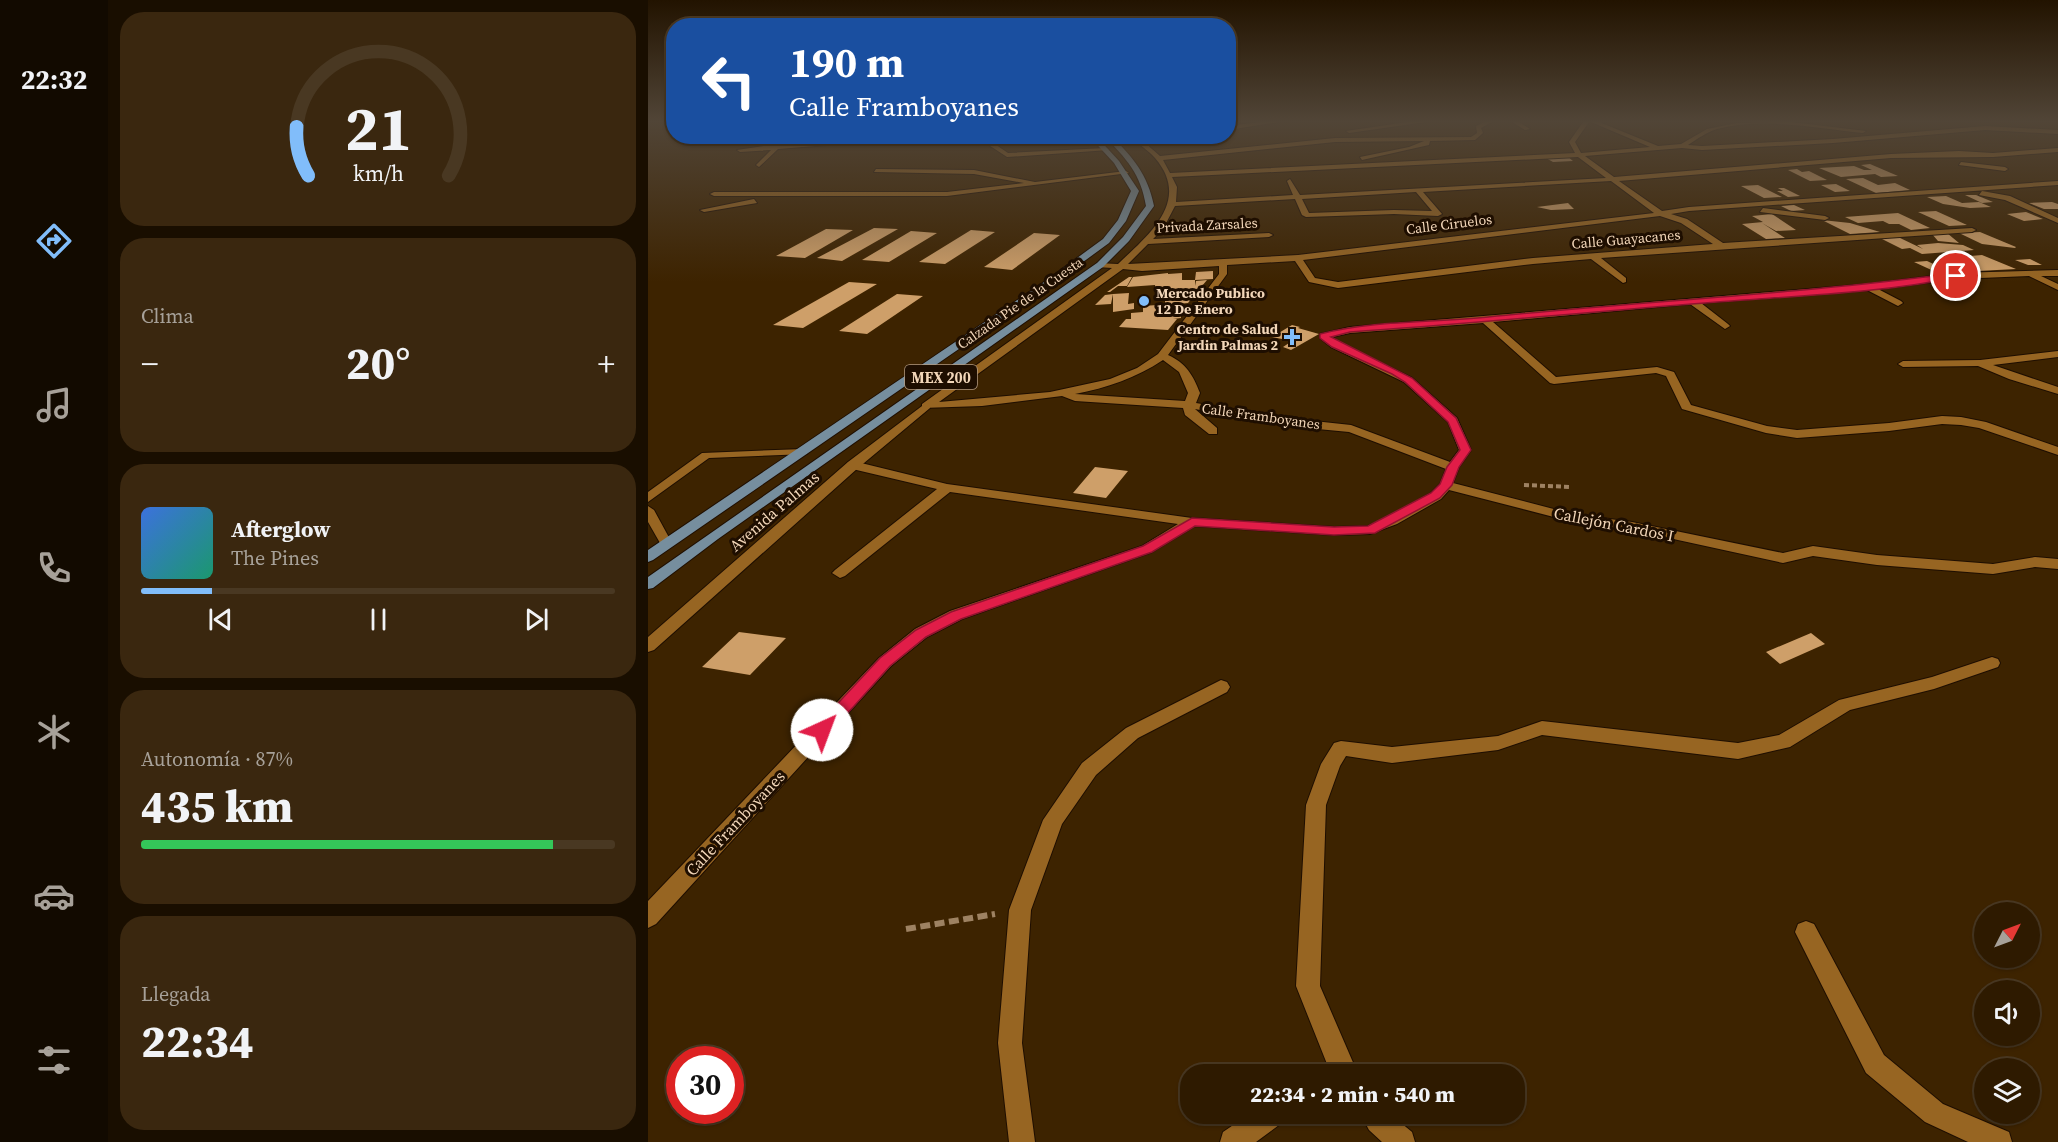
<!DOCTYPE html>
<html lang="es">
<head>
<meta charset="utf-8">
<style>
  body { margin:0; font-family:"Source Serif 4",serif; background:#3a270f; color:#f1f3f6; height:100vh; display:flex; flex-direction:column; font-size:22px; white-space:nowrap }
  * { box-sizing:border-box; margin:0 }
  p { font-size:20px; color:#a7a199 }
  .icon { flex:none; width:33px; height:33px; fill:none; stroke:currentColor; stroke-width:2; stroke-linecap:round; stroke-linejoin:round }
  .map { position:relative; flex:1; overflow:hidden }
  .details { display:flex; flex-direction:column; gap:12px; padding:12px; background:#190e00; width:540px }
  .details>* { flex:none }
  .hud { position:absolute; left:18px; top:18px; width:570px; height:126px; border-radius:24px; box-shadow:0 2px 4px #0004,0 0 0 2px #493822; background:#1a4fa0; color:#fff; overflow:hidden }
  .needle { width:39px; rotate:48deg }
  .controls { position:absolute; left:1326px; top:902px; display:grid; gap:12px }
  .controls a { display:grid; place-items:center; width:66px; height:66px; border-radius:50%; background:#2e1a00; box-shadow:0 2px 4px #0004,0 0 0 2px #493822; font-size:30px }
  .speed { position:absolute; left:18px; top:1046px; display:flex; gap:12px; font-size:30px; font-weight:700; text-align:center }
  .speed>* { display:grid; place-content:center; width:78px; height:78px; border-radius:50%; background:#2e1a00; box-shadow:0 2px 4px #0004,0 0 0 2px #493822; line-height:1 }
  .speed .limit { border:9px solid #d22; background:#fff; color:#111 }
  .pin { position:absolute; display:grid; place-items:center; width:51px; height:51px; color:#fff; margin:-26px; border:3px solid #fff; border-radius:50%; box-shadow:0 2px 6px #0007 }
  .me { position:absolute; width:66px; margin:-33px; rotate:43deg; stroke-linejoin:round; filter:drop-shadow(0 0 4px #0008) }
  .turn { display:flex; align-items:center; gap:21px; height:126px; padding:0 24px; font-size:27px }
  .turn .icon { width:78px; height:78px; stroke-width:2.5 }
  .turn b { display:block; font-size:42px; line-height:51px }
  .big { font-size:45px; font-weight:800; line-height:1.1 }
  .details .widget { flex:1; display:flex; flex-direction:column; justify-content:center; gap:9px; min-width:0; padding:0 21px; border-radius:24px; background:#3a270f }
  .details .dial { align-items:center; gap:0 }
  .dial svg { height:156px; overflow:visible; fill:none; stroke:#493822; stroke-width:7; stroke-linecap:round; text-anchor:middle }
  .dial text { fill:#f1f3f6; stroke:none }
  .song { display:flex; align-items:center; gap:18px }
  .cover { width:72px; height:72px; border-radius:9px; background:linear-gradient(135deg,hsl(220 70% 55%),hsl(160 70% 35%)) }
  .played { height:6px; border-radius:3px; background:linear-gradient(90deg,#81bdfa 15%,#493822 15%) }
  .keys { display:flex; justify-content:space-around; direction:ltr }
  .heat { display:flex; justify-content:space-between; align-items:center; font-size:33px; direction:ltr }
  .charge { height:9px; border-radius:4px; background:linear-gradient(90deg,#34c759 87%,#493822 0) }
  .trip { position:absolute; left:532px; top:1064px; width:345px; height:60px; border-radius:24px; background:#2e1a00; box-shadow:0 2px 4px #0004,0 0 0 2px #493822; font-weight:800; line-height:60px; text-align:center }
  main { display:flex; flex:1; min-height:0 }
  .dock { display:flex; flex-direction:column; width:108px; justify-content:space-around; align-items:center; background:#120a00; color:#a7a199 }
  .dock .icon { width:42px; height:42px }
  .dock .selected { color:#81bdfa }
  .dock b { font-size:27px; color:#f1f3f6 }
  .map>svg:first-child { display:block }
  .building { fill:#ce9f69 }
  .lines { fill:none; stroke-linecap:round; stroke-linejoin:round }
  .lane-casing { stroke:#1e0e00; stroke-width:2 }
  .street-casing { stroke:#1e0e00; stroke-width:2 }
  .secondary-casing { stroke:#1e0e00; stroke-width:2 }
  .primary-casing { stroke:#1e0e00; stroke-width:2 }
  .path-far1 { stroke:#9e8262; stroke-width:4; stroke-dasharray:5 3; stroke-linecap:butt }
  .path { stroke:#9e8262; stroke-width:6; stroke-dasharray:10 4.5; stroke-linecap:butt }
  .lane { fill:#976522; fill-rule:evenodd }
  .street { fill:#976522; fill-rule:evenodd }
  .secondary { fill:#976522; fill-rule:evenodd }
  .primary { fill:#768e9e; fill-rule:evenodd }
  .route { fill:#e11d48; stroke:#92132f; stroke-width:1.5 }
  .poi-dot { fill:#81bdfa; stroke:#1e0e00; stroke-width:2 }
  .labels { text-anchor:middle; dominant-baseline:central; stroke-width:6; stroke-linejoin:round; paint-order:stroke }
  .far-street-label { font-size:14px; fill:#f2d6b8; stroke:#1e0e00 }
  .far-poi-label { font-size:14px; font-weight:bold; fill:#f2d6b8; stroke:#1e0e00; text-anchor:start }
  .shield { fill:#1e0e00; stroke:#b29a81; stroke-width:1.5 }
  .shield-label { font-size:15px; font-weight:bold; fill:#f2d6b8 }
  .street-label { font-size:16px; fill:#f2d6b8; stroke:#1e0e00 }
</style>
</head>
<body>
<main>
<nav class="dock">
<b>22:32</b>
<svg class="icon selected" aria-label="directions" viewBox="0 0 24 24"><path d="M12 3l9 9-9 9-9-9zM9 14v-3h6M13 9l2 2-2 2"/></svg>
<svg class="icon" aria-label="music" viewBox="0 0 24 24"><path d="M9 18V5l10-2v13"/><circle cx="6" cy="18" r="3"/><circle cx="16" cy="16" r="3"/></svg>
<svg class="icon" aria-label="phone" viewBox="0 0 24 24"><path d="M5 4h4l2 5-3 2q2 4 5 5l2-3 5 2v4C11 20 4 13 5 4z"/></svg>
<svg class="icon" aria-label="climate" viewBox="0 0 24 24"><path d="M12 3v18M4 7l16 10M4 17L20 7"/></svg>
<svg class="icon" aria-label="car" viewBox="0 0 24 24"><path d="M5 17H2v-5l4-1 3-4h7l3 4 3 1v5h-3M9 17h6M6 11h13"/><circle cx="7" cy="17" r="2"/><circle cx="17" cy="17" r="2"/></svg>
<svg class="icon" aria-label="filters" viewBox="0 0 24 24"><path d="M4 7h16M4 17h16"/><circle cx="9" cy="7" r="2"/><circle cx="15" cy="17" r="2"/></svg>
</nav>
<section class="details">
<div class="widget dial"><svg viewBox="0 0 100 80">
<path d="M14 69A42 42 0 1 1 86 69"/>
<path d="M14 69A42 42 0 0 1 8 44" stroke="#81bdfa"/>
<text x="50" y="56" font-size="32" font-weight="700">21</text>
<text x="50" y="72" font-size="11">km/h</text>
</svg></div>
<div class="widget"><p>Clima</p>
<div class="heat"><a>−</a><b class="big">20°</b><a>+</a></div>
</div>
<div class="widget">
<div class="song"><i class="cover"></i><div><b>Afterglow</b><p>The Pines</p></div></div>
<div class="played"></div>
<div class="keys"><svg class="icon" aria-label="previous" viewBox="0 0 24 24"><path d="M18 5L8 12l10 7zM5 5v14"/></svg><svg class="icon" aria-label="pause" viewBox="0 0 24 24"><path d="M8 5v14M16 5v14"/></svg><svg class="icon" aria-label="next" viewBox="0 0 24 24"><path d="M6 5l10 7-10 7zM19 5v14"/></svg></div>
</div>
<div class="widget"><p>Autonomía · 87%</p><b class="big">435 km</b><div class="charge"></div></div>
<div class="widget"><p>Llegada</p><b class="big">22:34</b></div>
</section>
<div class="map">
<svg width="1410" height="1142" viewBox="0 0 1410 1142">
  <rect width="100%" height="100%" fill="#3d2300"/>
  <path class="building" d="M 389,136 L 433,136 L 437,140 L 403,145 Z
    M 919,156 L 925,161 L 905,162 L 898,158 Z
    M 1222,164 L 1250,176 L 1233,177 L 1227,174 L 1193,177 L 1171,168 L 1206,166 L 1216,170 L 1224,170 L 1213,165 Z
    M 1149,169 L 1154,172 L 1161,171 L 1179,180 L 1162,181 L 1140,170 Z
    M 1215,178 L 1230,185 L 1247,183 L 1262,190 L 1228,193 L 1198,179 Z
    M 1188,184 L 1202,191 L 1187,192 L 1173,185 Z
    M 1110,185 L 1134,197 L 1116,198 L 1093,186 Z
    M 1130,188 L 1136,188 L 1152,196 L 1140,197 L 1129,191 L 1135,191 Z
    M 1317,195 L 1328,195 L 1345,202 L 1334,203 Z
    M 1298,196 L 1314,203 L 1331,202 L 1343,207 L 1322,208 L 1295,204 L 1279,197 Z
    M 1404,202 L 1410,204 L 1410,209 L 1396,209 L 1381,203 Z
    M 920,203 L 926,209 L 903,210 L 889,207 Z
    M 1146,205 L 1157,210 L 1143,211 L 1133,206 Z
    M 1288,211 L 1319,225 L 1301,226 L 1270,212 Z
    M 1378,212 L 1395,219 L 1376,221 L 1359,214 Z
    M 1250,213 L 1282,228 L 1263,230 L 1251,224 L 1241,224 L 1235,221 L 1210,223 L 1197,217 Z
    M 1124,214 L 1148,230 L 1128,231 L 1114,223 L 1137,238 L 1118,239 L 1094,224 L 1115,222 L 1104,216 Z
    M 1174,220 L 1202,223 L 1232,232 L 1202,234 Z
    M 226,228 L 250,229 L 194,261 L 169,258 Z
    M 178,229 L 205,230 L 157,258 L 128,256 Z
    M 323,230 L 347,232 L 297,264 L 271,262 Z
    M 263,231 L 289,233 L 241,262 L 214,260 Z
    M 1332,232 L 1368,247 L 1367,248 L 1334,244 L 1311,233 Z
    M 386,233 L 412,235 L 364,270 L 336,267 Z
    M 1299,233 L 1311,243 L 1290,241 L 1284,234 Z
    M 1250,237 L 1275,249 L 1269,245 L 1290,243 L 1315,245 L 1326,250 L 1274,254 L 1262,248 L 1254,249 L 1232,238 Z
    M 1334,255 L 1368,269 L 1311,272 L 1293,263 L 1308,262 L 1299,258 Z
    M 1382,259 L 1394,265 L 1380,265 L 1367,260 Z
    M 1279,261 L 1303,272 L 1290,273 L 1266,262 Z
    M 565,271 L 565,279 L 547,280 L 548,272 Z
    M 520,273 L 520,285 L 520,274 L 534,273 L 534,280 L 547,280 L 547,286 L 548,281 L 559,280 L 540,303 L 517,305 L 517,296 L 508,296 L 507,285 L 479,287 L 485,277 Z
    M 481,277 L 484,277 L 479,286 L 470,286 L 462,292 L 459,292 Z
    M 201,282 L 229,284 L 155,328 L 125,325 Z
    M 481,293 L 480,304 L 486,303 L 486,309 L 465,312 L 465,294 Z
    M 249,294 L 275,296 L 219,334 L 191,331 Z
    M 465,294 L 463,304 L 447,305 L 457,295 Z
    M 509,305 L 509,318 L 510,313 L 533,311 L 533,318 L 525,319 L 529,319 L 520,330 L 471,327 L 478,319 L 483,319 L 483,313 L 495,312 L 495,306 Z
    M 644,325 L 652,327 L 650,328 L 671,334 L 643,350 L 635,347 L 644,341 L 624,337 Z
    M 447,467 L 480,471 L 458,498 L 425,493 Z
    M 91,632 L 138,638 L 102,675 L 54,667 Z
    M 1163,633 L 1177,644 L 1132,664 L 1118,652 Z"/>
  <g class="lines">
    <g class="lane-casing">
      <path id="lane" d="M 155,449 L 159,450 L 159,454 L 61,458 L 0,502 L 0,492 L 54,453 Z
        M 0,506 L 6,510 L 24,543 L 23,546 L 13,546 L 12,543 L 0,522 Z"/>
    </g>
    <g class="street-casing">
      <path id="street" d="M 613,122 L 631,122 L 580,130 L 580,126 Z
        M 759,122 L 778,122 L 701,133 L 698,131 Z
        M 836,122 L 844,122 L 833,128 L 835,133 L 827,140 L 782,141 L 781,145 L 714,160 L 712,157 L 761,147 L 776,141 L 687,142 L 515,160 L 522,173 L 927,153 L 921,142 L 935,122 L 941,122 L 927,142 L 933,153 L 1002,147 L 943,122 L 951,122 L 1010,146 L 1033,144 L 1059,129 L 1089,123 L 1143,122 L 1218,131 L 1215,133 C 1169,128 1115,117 1069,129 C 1059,132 1049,139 1040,145 L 1054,146 L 1185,139 L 1337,126 L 1410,130 L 1410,134 L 1337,130 L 1185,143 L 1054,150 L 1034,148 L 937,156 L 966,177 L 1243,154 L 1311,151 L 1345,153 L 1410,148 L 1410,152 L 1345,157 L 1243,158 L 971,181 L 1014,211 L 1041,207 L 1410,181 L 1410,185 L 1041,211 L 1023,214 L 1039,219 L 1075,243 L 1324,228 L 1328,230 L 1324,232 L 953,258 L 978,278 L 978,282 L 975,283 L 943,259 L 885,264 L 690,288 L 661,282 L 647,261 L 579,265 L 579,274 L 520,355 C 538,363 545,375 552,393 L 548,403 L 638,418 L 703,425 L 802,462 L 811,450 L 800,422 L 756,382 L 683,347 L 672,338 L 672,334 L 702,327 L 1221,284 L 1308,273 L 1410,270 L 1410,276 L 1393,276 L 1410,284 L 1410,290 L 1381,276 L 1308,279 L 1230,289 L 1253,301 L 1255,303 L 1250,306 L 1219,290 L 1053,303 L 1080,324 L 1082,326 L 1077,329 L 1042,304 L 845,322 L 908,377 L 1009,367 L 1026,372 L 1043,405 L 1119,426 L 1149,430 L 1241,423 L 1294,416 L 1313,417 L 1338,422 L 1410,447 L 1410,455 L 1331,428 L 1313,425 L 1294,424 L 1241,431 L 1149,438 L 1118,433 L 1034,409 L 1018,376 L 1008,373 L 906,384 L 902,383 L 835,323 L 702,333 L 684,337 L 691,343 L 764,378 L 809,418 L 823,450 L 811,467 L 805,483 L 925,514 L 984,522 L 1135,553 L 1165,546 L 1229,555 L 1345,564 L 1387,557 L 1410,559 L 1410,569 L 1387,567 L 1345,574 L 1229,565 L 1165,556 L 1135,563 L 984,530 L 925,522 L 801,490 L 793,499 L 749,524 L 722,534 L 686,535 L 547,526 L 504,552 L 314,619 L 279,637 L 243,666 L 8,924 L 0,928 L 0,901 L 231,658 L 267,629 L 302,611 L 494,546 L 530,524 L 302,492 L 197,576 L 192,578 L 184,573 L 187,570 L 289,489 L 200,468 L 199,465 L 200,462 L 205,461 L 299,484 L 544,518 L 686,527 L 720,526 L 739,518 L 783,493 L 792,484 L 798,469 L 701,432 L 638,426 L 547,409 L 569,428 L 569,434 L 561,434 L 537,415 L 535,408 L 427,401 L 414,396 L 334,406 L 274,408 L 274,404 L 464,268 L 449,267 L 449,263 L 470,264 C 500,235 544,201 507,158 C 500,150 490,144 482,136 L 489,136 L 512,156 L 687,138 L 823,137 L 829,133 L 828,126 ZM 930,157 L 958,178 L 652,195 L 642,179 L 639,181 L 645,195 L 528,202 L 529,187 L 524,177 ZM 963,181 L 1006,213 L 650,255 L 480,264 L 500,244 L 621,237 L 625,235 L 621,233 L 505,239 L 515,229 L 527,206 L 647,199 L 654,215 L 658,217 L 746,214 L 790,216 L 794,214 L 775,192 ZM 768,192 L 784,211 L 746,210 L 661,213 L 654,199 ZM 1012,216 L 1033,223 L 1065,244 L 885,258 L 690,282 L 667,278 L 655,260 ZM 571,266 L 571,274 L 510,354 L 489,368 L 462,379 L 402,392 L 291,402 L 475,269 L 494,271 ZM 515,360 L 531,372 L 540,393 L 537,401 L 427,394 C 459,388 488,378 515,360 Z
        M 864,122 L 871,122 L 882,129 L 877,130 Z
        M 256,136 L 291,136 L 130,149 L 111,167 L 108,165 L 123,150 L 92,152 L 89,150 L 130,144 Z
        M 327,136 L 335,136 L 360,153 L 458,148 L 461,150 L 359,157 Z
        M 1313,162 L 1357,167 L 1360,169 L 1357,171 L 1311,165 Z
        M 228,169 L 326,170 L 387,182 L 478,171 L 481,173 L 299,196 L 66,196 L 62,194 L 66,192 L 299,192 L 376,183 L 326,174 L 226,172 Z
        M 1334,191 L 1362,196 L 1410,218 L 1410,223 L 1357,200 L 1331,195 Z
        M 106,199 L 109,203 L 56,212 L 52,210 Z
        M 1115,208 L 1177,216 L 1181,218 L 1177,220 L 1112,212 Z
        M 1410,351 L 1410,357 L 1345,365 L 1410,387 L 1410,394 L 1361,379 L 1330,366 L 1255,367 L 1250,364 L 1255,361 L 1332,360 Z
        M 1344,657 L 1350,659 L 1352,663 L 1350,667 L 1286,689 L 1202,710 L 1142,747 L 1090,759 L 894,735 L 850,750 L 744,763 L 698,756 L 692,766 L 678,805 L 672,986 L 710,1074 L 683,1074 L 648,986 L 658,805 L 673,764 L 686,743 L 693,741 L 744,747 L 850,736 L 894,721 L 1090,743 L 1131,735 L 1191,700 L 1284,677 Z
        M 573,680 L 579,682 L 582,687 L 579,692 L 490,738 L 448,775 L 414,824 L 383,910 L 374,1043 L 387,1142 L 361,1142 L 350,1043 L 361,910 L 395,820 L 434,763 L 478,728 Z
        M 1158,921 L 1166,924 L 1236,1055 L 1295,1104 L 1361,1132 L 1364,1142 L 1320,1142 L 1277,1122 L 1218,1073 L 1147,932 L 1150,924 Z
        M 603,1113 L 639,1113 L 635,1122 L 608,1142 L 572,1142 L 575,1132 Z
        M 712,1113 L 741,1113 L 764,1132 L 767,1142 L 734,1142 L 721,1130 Z"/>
    </g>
    <g class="secondary-casing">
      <path id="secondary" d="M 278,403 L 282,404 L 282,408 L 210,468 L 6,650 L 0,652 L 0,637 L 200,462 Z"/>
    </g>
    <g class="primary-casing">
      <path id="primary" d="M 441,136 L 448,136 L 471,161 L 491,191 L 478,221 L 461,243 L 405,284 L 5,560 L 0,562 L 0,550 L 399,280 L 455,239 L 470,220 L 483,191 L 466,163 Z
        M 456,136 L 463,136 C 485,157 500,175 506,206 L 481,241 L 455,267 L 70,539 L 5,588 L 0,589 L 0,577 L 449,263 L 475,237 L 498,206 C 493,174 478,158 456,136 Z"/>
    </g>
    <path class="path-far1" d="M 876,485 L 923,487"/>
    <path class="path" d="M 258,929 L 347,914"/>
    <use href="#lane" class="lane"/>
    <use href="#street" class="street"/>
    <use href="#secondary" class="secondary"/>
    <use href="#primary" class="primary"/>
  </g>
  <linearGradient id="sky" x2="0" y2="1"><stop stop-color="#221300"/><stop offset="0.43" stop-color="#514537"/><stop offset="1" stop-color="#514537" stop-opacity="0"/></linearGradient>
  <rect width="1410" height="282" fill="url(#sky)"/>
  <path class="route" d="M 1308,273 L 1312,276 L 1311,277 C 1228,294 1141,296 1057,303 C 939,312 821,324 702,332 L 683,337 L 764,378 L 808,418 L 823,450 L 811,467 L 804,485 L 792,498 L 727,533 L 686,535 L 547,526 L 504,552 L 313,619 L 278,637 L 242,666 L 180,735 L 174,737 L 168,735 L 165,730 L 232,658 L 268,630 L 303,612 L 495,546 L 544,518 L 686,527 L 720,526 L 783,493 L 792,484 L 799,467 L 812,450 L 800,422 L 757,382 L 744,374 L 684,347 L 672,338 L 672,334 C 727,320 784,323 840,317 C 996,301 1152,294 1308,273 Z"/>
  <g class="poi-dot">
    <circle cx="496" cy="301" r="6"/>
    <path d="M641 328h6v6h6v6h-6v6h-6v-6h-6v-6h6z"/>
  </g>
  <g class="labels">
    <g class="far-street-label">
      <text transform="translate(801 224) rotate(-7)">Calle Ciruelos</text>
      <text transform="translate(559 225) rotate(-3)">Privada Zarsales</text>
      <text transform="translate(978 239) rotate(-5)">Calle Guayacanes</text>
      <text transform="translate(372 303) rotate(-35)">Calzada Pie de la Cuesta</text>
      <text transform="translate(613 416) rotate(8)">Calle Framboyanes</text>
    </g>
    <g class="far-poi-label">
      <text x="508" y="293">Mercado Publico<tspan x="508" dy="16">12 De Enero</tspan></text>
      <text x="630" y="329" text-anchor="end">Centro de Salud<tspan x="630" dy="16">Jardin Palmas 2</tspan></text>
    </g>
    <rect class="shield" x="257" y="365" width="72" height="24" rx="4.5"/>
    <g class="shield-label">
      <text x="293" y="377">MEX 200</text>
    </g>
    <g class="street-label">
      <text transform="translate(126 511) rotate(-41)">Avenida Palmas</text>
      <text transform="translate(966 524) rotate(11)">Callejón Cardos I</text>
      <text transform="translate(87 823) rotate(-47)">Calle Framboyanes</text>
    </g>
  </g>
</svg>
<div class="controls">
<a><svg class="needle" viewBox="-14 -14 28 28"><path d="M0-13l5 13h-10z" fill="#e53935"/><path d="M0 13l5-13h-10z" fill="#a7a199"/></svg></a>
<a><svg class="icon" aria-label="sound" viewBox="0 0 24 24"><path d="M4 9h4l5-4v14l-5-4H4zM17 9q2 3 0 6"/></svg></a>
<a><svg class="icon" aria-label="layers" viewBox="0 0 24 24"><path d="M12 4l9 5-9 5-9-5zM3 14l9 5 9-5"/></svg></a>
</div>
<div class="speed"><div class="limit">30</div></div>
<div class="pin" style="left:1308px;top:276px;background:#d93025"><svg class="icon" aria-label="arrive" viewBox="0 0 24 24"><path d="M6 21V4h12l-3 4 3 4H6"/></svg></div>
<svg class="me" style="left:174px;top:730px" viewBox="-20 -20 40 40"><circle r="19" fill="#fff"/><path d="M0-13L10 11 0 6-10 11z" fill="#e11d48"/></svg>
<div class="trip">22:34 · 2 min · 540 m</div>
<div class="hud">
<div class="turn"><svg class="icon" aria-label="left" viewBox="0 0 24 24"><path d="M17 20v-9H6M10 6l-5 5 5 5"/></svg><div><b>190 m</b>Calle Framboyanes</div></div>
</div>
</div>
</main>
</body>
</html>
